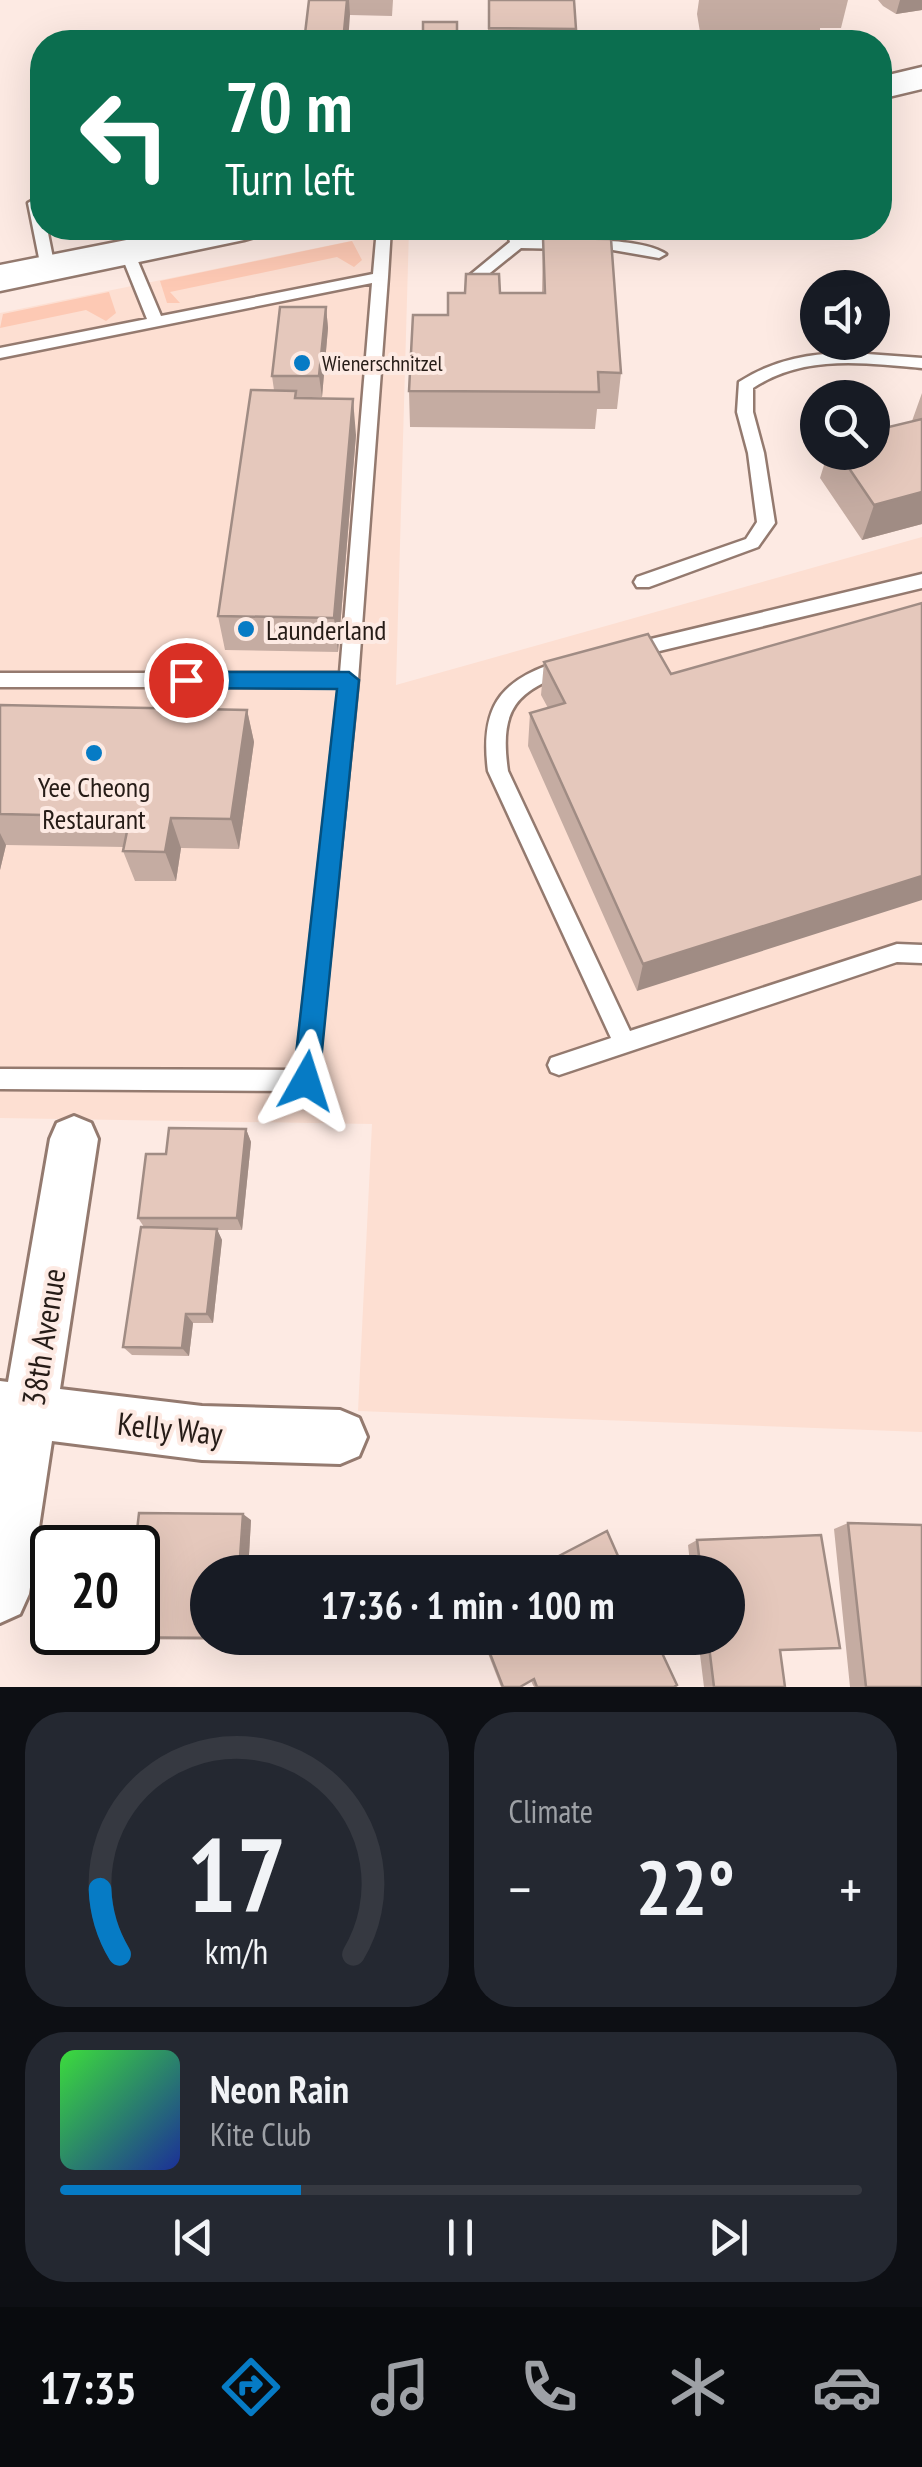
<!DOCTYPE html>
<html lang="en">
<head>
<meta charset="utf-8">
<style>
  body { margin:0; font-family:"PT Sans Narrow",sans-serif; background:#242831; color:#f1f3f6; height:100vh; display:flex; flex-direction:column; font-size:38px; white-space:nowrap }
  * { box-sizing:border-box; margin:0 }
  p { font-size:32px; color:#9ea1a6 }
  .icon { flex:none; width:55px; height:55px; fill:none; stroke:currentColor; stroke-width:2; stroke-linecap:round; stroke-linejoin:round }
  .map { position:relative; height:1687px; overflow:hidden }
  .drawer { display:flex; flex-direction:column; gap:25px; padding:25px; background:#0d0f14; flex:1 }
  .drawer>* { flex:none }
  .guide { position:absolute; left:30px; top:30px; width:862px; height:210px; border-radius:40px; box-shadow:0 10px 40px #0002; background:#0b6e4f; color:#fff; overflow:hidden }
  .tools { position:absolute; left:800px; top:270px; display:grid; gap:20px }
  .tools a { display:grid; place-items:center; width:90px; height:90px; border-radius:50%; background:#171b24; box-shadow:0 10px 40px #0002; font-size:50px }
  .speed { position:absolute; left:30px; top:1525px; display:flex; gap:20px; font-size:50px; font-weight:700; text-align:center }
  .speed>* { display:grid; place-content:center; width:130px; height:130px; border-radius:50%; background:#171b24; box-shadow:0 10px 40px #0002; line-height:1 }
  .speed .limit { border:5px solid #111; border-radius:15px; background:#fff; color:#111 }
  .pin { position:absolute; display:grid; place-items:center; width:85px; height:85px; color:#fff; margin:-42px; border:5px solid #fff; border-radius:50%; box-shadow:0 2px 10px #0007 }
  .me { position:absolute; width:110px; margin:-55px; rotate:6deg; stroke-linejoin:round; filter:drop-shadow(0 0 8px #0008) }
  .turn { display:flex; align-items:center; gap:35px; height:210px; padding:0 30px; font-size:45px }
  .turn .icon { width:130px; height:130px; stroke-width:2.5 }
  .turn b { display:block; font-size:70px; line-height:85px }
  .big { font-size:75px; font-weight:600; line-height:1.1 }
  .drawer .card { flex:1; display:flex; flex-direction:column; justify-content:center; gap:15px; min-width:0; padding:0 35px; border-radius:40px; background:#242831 }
  .drawer .dial { align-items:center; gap:0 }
  .dial svg { height:260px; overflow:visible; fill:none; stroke:#363941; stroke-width:7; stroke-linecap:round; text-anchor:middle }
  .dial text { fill:#f1f3f6; stroke:none }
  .song { display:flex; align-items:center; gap:30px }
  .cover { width:120px; height:120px; border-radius:15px; background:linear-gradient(135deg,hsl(120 70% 55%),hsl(230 70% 35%)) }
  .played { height:10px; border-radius:5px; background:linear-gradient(90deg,#067bc5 30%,#363941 30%) }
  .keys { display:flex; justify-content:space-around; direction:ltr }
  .heat { display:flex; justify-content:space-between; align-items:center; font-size:55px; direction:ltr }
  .drawer .tiles { flex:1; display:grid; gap:25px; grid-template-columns:1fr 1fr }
  .card:last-child { grid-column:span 2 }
  .trip { position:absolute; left:190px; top:1555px; width:555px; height:100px; border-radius:50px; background:#171b24; box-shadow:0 10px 40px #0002; font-weight:600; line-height:100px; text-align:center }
  .menu { display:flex; height:160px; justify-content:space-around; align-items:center; background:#090b0e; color:#9ea1a6 }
  .menu .icon { width:70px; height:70px }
  .menu .on { color:#067bc5 }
  .menu b { font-size:45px; color:#f1f3f6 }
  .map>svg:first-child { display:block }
  .built { fill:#fddfd2 }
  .green { fill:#fdc9b4 }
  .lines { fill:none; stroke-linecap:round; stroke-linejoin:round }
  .service-casing { stroke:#947a6f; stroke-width:5 }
  .minor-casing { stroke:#947a6f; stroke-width:6 }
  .secondary-casing { stroke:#947a6f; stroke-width:5 }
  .service { fill:#fff; fill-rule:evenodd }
  .minor { fill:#fff; fill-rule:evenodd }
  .secondary { fill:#fff; fill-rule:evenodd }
  .wall { fill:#c5aca2 }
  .shaded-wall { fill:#a08c84 }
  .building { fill:#e5c8bc; stroke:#a08c84; stroke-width:2.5 }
  .route { fill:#067bc5; stroke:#045080; stroke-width:2.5 }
  .poi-dot { fill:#067bc5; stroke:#fdeae3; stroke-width:4 }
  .labels { text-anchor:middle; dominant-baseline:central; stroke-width:8; stroke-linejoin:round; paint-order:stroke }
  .far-poi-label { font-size:22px; fill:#261c17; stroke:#fdeae3; text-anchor:start }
  .poi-label { font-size:28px; fill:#261c17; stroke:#fdeae3; text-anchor:start }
  .near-street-label { font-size:32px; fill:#261c17; stroke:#fdeae3 }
</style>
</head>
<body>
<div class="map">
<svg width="922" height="1687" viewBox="0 0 922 1687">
  <rect width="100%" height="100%" fill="#fdeae3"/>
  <path class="built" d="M 409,229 L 396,685 L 922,537 L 922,1432 L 358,1411 L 372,1124 L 0,1118 L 0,313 Z"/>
  <path class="green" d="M 352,241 L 362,260 L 354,267 L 337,257 L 170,292 L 180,303 L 167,303 L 160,281 Z
    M 109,292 L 116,313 L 106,321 L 86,310 L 0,328 L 3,314 Z"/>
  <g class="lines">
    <g class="service-casing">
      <path id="service" d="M 35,199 L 42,203 L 42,228 L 47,228 L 55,268 L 48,273 L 41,268 L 28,203 Z
        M 377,228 L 391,228 L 388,277 L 358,680 L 317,1081 L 314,1088 L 306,1091 L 0,1089 L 0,1069 L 296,1070 L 339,687 L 0,687 L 0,673 L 340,673 L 372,283 L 0,358 L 0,348 L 147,319 L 120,252 L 122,249 L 127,248 L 134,252 L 161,316 L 373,274 Z
        M 506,228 L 520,228 L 524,239 C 558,240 640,236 666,254 L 659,258 L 613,250 L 521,248 L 480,281 L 470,281 L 470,275 L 510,242 Z
        M 853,353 L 922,358 L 922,368 C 863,363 805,354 753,388 L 753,412 L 764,453 L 775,523 L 758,547 L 649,587 L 637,587 L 634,582 L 637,577 L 746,539 L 757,522 L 748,453 L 737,412 L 739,382 C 775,359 811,353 853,353 Z
        M 922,574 L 922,588 L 630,658 L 621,651 L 630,644 Z
        M 568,659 L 574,661 L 577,666 L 574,671 C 516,690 499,708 508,771 L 630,1031 L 897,944 L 922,945 L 922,963 L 897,962 L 559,1075 L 551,1072 L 548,1065 L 551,1058 L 611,1038 L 488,771 C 479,702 504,677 568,659 Z"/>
    </g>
    <g class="minor-casing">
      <path id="minor" d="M 74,1116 L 91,1123 L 98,1139 L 60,1389 L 202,1406 L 340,1410 L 359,1418 L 367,1437 L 359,1456 L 340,1464 L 202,1460 L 52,1441 L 29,1594 L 20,1614 L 0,1623 L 0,1381 L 8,1382 L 50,1139 L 57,1123 Z"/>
    </g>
    <g class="secondary-casing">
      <path id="secondary" d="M 922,67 L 922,89 L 880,99 L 880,77 Z
        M 187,228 L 264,228 L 258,236 L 244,240 L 0,291 L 0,265 Z"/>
    </g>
    <use href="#service" class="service"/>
    <use href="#minor" class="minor"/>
    <use href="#secondary" class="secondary"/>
  </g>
  <path class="wall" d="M 309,0 L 393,0 L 392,16 L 350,15 Z
    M 488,0 L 574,0 L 576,29 L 575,42 L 488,42 Z
    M 699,0 L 848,0 L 841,28 L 820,28 L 820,32 L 700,32 L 697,14 Z
    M 878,0 L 922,0 L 922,10 L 896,14 L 883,6 Z
    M 543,238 L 621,373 L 617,409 L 597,409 L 595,429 L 410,427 L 409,391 L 448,315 L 542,293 Z
    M 326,307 L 328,328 L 322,397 L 297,397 L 356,435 L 338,652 L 225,650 L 218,616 L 274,390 L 272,376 Z
    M 922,393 L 922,524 L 862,540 L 820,478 L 828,452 L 872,452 L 912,421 Z
    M 922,603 L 637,991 L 528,746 L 530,713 L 548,708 L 541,695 L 544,662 L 671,674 Z
    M 0,705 L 247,710 L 254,742 L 239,849 L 181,848 L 176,881 L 135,881 L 123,851 L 124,847 L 6,845 L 0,870 Z
    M 246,1129 L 251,1142 L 242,1230 L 217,1230 L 222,1240 L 213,1323 L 193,1323 L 189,1356 L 132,1355 L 123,1347 L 144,1227 L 138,1218 L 166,1154 Z
    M 251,1520 L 248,1572 L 208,1572 L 243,1638 L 243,1640 L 93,1639 L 78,1637 Z
    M 848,1523 L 922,1687 L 850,1687 L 834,1529 Z
    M 697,1540 L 840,1648 L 780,1651 L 785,1687 L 704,1687 L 698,1638 L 728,1638 L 728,1572 L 691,1572 L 688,1545 Z
    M 482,1638 L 655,1638 L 674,1687 L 534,1687 L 531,1681 L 520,1687 L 501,1687 Z"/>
  <path class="shaded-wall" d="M 347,0 L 349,0 L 350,15 L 348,42 L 343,42 Z
    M 900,0 L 922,0 L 922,10 L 896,14 Z
    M 326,307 L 328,328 L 322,397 L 319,376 Z
    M 353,399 L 356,435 L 338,652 L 334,618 Z
    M 922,492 L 922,524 L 862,540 L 874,505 Z
    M 247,710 L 254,742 L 239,849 L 231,819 Z
    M 171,818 L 181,848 L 176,881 L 165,852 Z
    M 0,833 L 6,845 L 0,870 Z
    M 922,876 L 922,900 L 637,991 L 643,964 Z
    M 246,1129 L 251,1142 L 242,1230 L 237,1218 Z
    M 217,1229 L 222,1240 L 213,1323 L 207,1314 Z
    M 186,1314 L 193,1323 L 189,1356 L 182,1348 Z
    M 243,1514 L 251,1520 L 248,1572 L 239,1572 Z"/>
  <path class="building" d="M 309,0 L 347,0 L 343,42 L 304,42 Z
    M 489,0 L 574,0 L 576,29 L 489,28 Z
    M 423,22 L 457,22 L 457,42 L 423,42 Z
    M 42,108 L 42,135 L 36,109 Z
    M 543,238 L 611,239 L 621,373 L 598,372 L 599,392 L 409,391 L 413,315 L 448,315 L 448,293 L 465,293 L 466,274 L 499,274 L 500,293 L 545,293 Z
    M 280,307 L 326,307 L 319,376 L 272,376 Z
    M 251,390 L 296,391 L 295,398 L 353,399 L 334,618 L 218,616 Z
    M 922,419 L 922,492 L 874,505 L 838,452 L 872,452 L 872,431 Z
    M 922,603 L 922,876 L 643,964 L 530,713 L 565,703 L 544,662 L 648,634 L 671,674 Z
    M 0,705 L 247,710 L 231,819 L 171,818 L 165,852 L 123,851 L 130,817 L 0,814 Z
    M 169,1128 L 246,1129 L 237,1218 L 138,1218 L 146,1154 L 166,1154 Z
    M 141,1227 L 217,1229 L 207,1314 L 186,1314 L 182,1348 L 123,1347 Z
    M 139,1513 L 243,1514 L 239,1572 L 208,1572 L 208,1638 L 234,1638 L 78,1637 L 79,1632 L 138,1632 L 138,1548 L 135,1548 Z
    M 848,1523 L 922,1525 L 922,1687 L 866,1687 Z
    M 607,1531 L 625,1572 L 528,1572 Z
    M 821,1535 L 840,1648 L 780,1650 L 785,1687 L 714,1687 L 708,1638 L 728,1638 L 728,1572 L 701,1572 L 697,1540 Z
    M 513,1557 L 519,1572 L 485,1572 Z
    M 484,1638 L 655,1638 L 677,1685 L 674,1687 L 537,1687 L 534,1679 L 520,1687 L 503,1687 Z"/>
  <path class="route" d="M 186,672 L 349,672 L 359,680 L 319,1081 L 315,1089 L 306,1093 L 297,1089 L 293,1081 L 337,689 L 186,688 L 176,680 Z"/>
  <g class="poi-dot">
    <circle cx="302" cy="363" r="10"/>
    <circle cx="246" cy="629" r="10"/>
    <circle cx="94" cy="753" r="10"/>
  </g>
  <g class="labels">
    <g class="far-poi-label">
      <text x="322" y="363">Wienerschnitzel</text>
    </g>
    <g class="poi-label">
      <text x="266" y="629">Launderland</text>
      <text x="94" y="786" text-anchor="middle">Yee Cheong<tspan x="94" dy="32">Restaurant</tspan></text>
    </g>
    <g class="near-street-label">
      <text transform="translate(43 1337) rotate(-81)">38th Avenue</text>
      <text transform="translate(170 1428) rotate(6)">Kelly Way</text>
    </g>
  </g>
</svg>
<div class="tools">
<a><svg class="icon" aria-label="sound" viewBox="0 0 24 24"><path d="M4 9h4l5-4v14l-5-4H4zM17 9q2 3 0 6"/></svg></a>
<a><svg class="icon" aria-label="search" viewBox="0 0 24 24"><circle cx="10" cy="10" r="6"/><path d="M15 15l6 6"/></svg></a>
</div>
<div class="speed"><div class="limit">20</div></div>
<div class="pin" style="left:186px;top:680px;background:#d93025"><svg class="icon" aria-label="arrive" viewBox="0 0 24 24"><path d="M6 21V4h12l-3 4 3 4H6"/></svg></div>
<svg class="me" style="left:306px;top:1081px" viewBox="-20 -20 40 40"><path d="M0-17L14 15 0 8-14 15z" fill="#067bc5" stroke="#fff" stroke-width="4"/></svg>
<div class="trip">17:36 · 1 min · 100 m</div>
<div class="guide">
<div class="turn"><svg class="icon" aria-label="left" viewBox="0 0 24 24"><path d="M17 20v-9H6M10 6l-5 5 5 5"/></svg><div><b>70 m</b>Turn left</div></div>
</div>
</div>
<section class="drawer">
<div class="tiles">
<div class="card dial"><svg viewBox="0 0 100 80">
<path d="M14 69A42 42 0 1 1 86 69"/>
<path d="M14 69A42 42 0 0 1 8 49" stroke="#067bc5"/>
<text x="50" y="56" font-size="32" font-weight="700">17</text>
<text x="50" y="72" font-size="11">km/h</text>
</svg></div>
<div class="card"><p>Climate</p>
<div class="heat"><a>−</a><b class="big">22°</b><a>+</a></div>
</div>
<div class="card">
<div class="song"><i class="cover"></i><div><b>Neon Rain</b><p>Kite Club</p></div></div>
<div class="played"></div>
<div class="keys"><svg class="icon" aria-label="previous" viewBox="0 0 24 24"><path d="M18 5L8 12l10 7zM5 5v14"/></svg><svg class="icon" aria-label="pause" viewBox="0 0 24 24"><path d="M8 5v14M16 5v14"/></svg><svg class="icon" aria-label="next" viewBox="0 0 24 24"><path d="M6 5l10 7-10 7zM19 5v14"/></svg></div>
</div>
</div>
</section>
<nav class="menu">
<b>17:35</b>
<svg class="icon on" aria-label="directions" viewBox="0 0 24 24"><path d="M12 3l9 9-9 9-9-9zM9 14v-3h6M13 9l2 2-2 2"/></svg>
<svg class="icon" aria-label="music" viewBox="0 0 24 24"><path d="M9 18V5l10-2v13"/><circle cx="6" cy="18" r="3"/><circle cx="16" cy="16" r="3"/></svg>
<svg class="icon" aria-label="phone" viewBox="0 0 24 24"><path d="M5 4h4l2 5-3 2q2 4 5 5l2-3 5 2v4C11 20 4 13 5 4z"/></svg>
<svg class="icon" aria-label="climate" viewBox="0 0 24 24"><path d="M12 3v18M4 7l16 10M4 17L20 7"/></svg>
<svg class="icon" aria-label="car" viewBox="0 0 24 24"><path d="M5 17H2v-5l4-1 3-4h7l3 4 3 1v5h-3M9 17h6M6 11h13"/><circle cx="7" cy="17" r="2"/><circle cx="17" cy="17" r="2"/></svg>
</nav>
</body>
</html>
